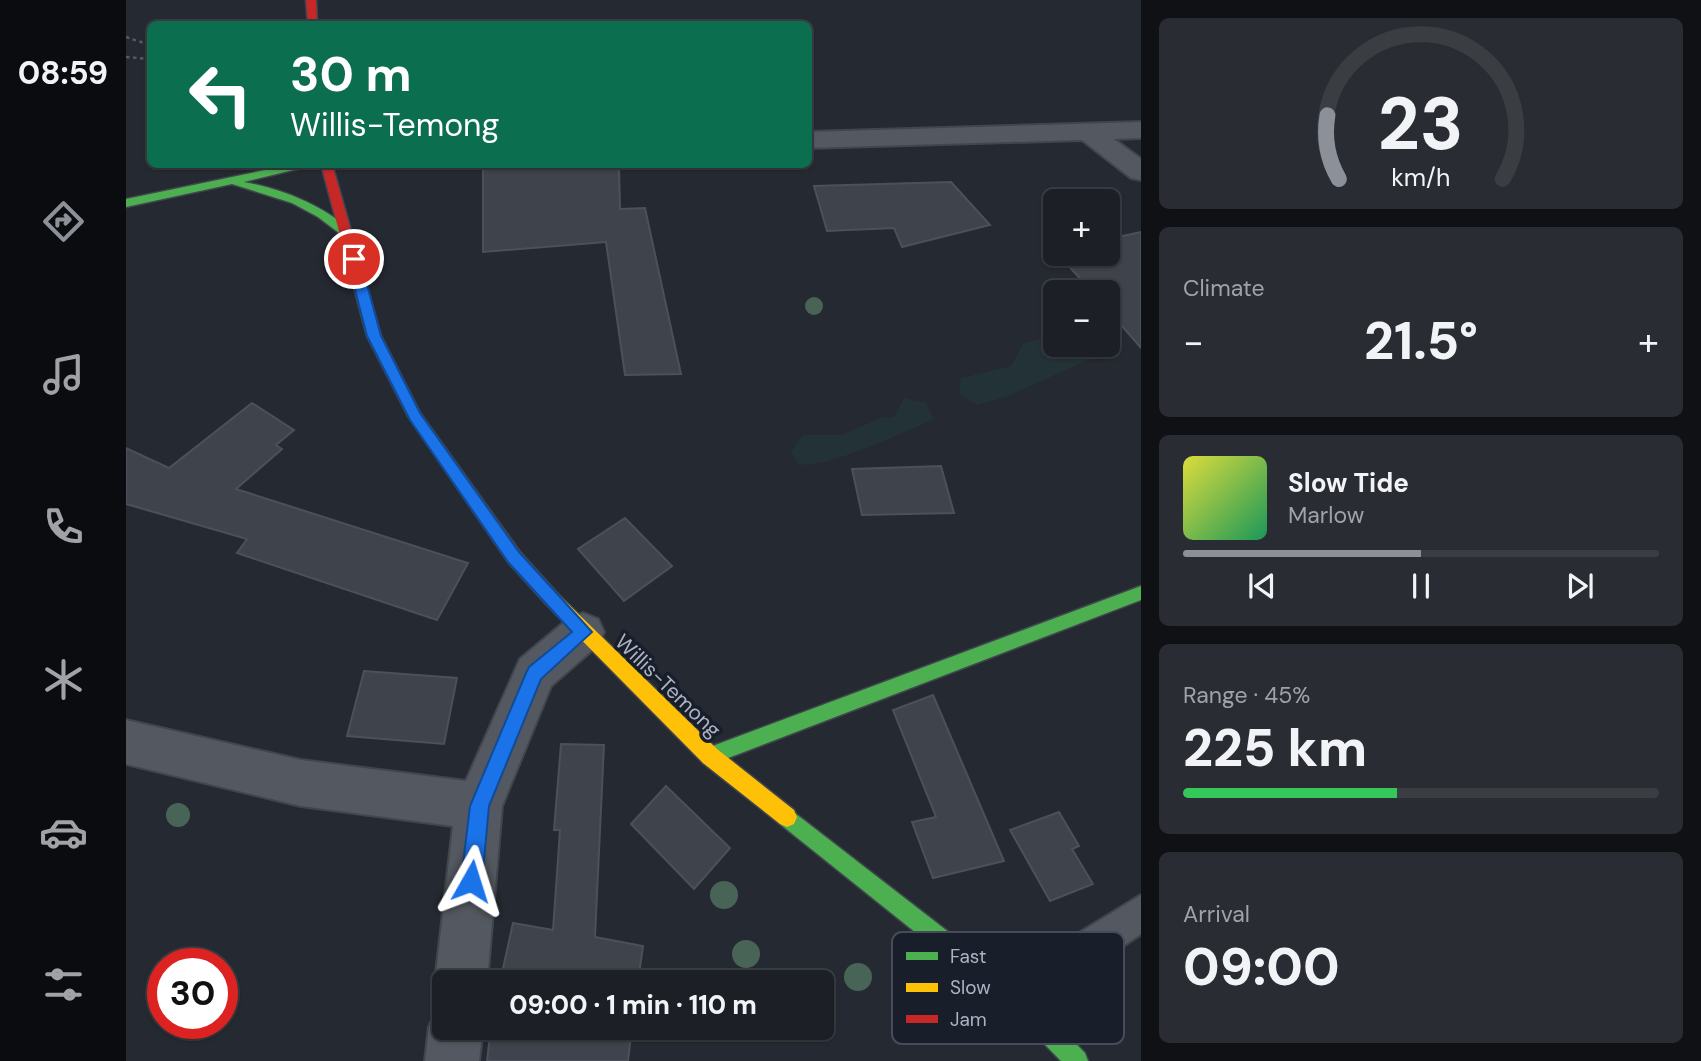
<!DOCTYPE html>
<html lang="en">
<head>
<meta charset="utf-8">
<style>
  body { margin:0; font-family:"DM Sans",sans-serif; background:#292c32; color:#f1f3f6; height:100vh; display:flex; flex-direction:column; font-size:26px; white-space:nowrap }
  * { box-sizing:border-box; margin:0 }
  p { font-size:23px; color:#a0a2a7 }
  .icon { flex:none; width:38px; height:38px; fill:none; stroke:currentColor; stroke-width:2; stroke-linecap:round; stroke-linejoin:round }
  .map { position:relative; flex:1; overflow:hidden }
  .side { display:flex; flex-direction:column; gap:18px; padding:18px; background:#0f1114; width:560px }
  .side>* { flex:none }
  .hud { position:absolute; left:21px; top:21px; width:665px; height:147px; border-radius:10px; box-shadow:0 2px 5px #0004,0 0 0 2px #3a3d42; background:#0b6e4f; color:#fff; overflow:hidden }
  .controls { position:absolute; left:917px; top:189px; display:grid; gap:14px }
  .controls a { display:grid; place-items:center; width:77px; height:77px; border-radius:10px; background:#1c1f25; box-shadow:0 2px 5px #0004,0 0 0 2px #3a3d42; font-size:35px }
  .speed { position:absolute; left:21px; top:948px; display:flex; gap:14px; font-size:35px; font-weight:700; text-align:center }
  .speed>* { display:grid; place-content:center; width:91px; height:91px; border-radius:50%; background:#1c1f25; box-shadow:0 2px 5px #0004,0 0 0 2px #3a3d42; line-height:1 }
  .speed .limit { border:10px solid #d22; background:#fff; color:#111 }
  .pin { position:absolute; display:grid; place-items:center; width:60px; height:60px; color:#fff; margin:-30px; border:4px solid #fff; border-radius:50%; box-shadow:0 2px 7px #0007 }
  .me { position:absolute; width:77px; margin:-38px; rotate:6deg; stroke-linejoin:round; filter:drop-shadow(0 0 5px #0008) }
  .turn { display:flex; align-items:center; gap:24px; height:147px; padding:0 28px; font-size:32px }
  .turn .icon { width:91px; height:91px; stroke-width:2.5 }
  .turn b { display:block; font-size:49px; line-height:60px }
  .big { font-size:52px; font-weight:800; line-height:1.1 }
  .side .card { flex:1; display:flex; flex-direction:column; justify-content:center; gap:10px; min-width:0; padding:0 24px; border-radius:10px; background:#292c32 }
  .side .dial { align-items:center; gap:0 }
  .dial svg { height:182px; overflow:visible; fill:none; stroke:#3a3d42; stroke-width:7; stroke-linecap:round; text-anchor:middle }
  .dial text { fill:#f1f3f6; stroke:none }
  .song { display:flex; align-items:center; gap:21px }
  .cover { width:84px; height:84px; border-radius:10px; background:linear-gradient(135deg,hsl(60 70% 55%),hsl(150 70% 35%)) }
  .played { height:7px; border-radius:4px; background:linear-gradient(90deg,#8c9099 50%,#3a3d42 50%) }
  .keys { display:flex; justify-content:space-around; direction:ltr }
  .heat { display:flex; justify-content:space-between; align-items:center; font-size:38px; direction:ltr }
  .charge { height:10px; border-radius:5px; background:linear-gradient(90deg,#34c759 45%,#3a3d42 0) }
  .trip { position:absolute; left:306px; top:970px; width:402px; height:70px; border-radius:10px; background:#1c1f25; box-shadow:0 2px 5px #0004,0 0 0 2px #3a3d42; font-weight:800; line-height:70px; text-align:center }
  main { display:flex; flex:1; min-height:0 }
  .menu { display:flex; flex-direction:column; width:126px; justify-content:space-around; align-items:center; background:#0b0c0f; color:#a0a2a7 }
  .menu .icon { width:49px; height:49px }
  .menu .active { color:#8c9099 }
  .menu b { font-size:32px; color:#f1f3f6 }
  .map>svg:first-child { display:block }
  .green { fill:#223236 }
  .building { fill:#3f444c; stroke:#4c505a; stroke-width:2 }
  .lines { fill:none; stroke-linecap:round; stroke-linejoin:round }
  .lane-casing { stroke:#41454e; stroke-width:4 }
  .street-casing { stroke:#41454e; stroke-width:4 }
  .fast-casing { stroke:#41454e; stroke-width:3 }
  .slow-casing { stroke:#41454e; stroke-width:3 }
  .jam-casing { stroke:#41454e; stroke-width:3 }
  .path { stroke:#565a62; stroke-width:2.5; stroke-dasharray:3.5 3.5; stroke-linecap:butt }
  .lane { fill:#545860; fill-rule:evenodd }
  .street { fill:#545860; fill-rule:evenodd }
  .fast { fill:#4caf50; fill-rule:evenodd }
  .slow { fill:#ffc107; fill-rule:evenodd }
  .jam { fill:#c62828; fill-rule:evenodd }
  .tree { fill:#486456 }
  .route { fill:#1a73e8; stroke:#114b97; stroke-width:2 }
  .labels { text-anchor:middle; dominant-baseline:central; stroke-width:7; stroke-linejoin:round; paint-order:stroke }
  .street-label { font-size:21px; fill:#adb3c4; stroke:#191e2b }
  .key { fill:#191e2b; stroke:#454b59; stroke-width:2 }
  .key-label { font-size:19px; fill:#adb3c4 }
</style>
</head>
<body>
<main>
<nav class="menu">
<b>08:59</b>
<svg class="icon active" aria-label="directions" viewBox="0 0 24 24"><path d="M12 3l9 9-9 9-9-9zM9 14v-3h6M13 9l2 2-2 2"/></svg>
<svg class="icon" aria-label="music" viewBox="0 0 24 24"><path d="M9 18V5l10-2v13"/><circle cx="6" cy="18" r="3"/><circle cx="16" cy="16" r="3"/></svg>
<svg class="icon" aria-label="phone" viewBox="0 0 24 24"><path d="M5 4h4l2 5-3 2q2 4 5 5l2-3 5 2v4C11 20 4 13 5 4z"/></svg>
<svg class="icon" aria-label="climate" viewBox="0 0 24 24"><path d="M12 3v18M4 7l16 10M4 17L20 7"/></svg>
<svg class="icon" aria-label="car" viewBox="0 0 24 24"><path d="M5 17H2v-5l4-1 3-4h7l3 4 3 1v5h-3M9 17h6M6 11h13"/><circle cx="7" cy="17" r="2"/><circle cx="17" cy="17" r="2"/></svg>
<svg class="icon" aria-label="filters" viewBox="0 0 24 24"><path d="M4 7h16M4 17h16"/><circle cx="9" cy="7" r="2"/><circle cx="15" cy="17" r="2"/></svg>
</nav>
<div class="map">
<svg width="1015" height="1061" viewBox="0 0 1015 1061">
  <rect width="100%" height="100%" fill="#252931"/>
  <path class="green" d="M 982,331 L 985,331 L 991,347 L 880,397 L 851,405 L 833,394 L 835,378 L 885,366 L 897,344 L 929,333 L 929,345 L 982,345 Z
    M 778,398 L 800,403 L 808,419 C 784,430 695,471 673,464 L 665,452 L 677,435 L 715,435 L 755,418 L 768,417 Z"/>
  <path class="building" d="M 429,164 L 493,166 L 494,209 L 519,208 L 555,374 L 499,375 L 480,242 L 357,252 L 357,167 Z
    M 825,182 L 864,225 L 776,247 L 768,228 L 701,231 L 688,186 Z
    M 1015,232 L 1015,348 L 982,310 L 982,292 L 966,292 L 932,254 L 982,254 L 982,239 Z
    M 126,403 L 168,430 L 150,445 L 156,449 L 110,489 L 342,563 L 311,620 L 111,553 L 121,539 L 0,504 L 0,448 L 43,468 Z
    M 815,466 L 828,513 L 736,515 L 726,469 Z
    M 499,518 L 546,566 L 498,601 L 452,549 Z
    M 238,671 L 331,678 L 318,744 L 221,736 Z
    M 807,695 L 878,861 L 807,878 L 786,822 L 810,817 L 767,710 Z
    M 435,744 L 478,745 L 469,937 L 517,946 L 512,982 L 374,982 L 387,923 L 427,930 L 434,830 L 428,830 Z
    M 540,786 L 604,848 L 568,889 L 505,824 Z
    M 933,812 L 953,846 L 946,849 L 967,884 L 924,901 L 884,830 Z
    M 365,1027 L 506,1027 L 502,1061 L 361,1061 Z"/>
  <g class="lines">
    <g class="lane-casing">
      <path id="lane" d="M 1015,895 L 1015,934 L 901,1010 L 887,1015 L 873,1010 L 868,996 L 873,982 Z"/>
    </g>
    <g class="street-casing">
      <path id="street" d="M 1015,122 L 1015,138 L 988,139 L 1015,159 L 1015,180 L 1005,178 L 956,140 L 682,148 L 682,132 Z
        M 457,613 L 472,619 L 478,632 L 472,645 L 425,686 L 376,806 L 361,982 L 318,982 L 318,1001 L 309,982 L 327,826 L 175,806 L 0,764 L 0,720 L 175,760 L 340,781 L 394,659 L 442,619 Z
        M 318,1005 L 318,1027 L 357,1027 L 353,1061 L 299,1061 L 303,1027 L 311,1008 Z"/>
    </g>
    <g class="fast-casing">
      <path id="fast" d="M 168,164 L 192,164 L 118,182 C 159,190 193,204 225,230 L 225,236 L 217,236 L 192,217 L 166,203 L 106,184 L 0,207 L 0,199 Z
        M 1015,586 L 1015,600 L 584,765 L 577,763 L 575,756 L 577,749 L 584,747 Z
        M 661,807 L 895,988 L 959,1053 L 962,1061 L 935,1061 L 879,1004 L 654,824 L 651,817 L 654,810 Z"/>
    </g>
    <g class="slow-casing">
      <path id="slow" d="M 426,592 L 432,594 L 591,749 L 668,810 L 671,817 L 668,824 L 661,827 L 654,824 L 577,763 L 420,604 L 418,599 L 420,594 Z"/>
    </g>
    <g class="jam-casing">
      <path id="jam" d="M 180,0 L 190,0 L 191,24 L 182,24 Z
        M 195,164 L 206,164 L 255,336 L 294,413 L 394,552 L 432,594 L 434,599 L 432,604 L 426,606 L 420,604 L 382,562 L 282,416 L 241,336 Z"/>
    </g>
    <path class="path" d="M 0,37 L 24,45
      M 0,57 L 24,59"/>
    <use href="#lane" class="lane"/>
    <use href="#street" class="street"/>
    <use href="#fast" class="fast"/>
    <use href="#slow" class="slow"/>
    <use href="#jam" class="jam"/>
  </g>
  <g class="tree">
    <circle cx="688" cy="306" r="9"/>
    <circle cx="52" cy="815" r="12"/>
    <circle cx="598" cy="895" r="14"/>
    <circle cx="620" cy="954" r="14"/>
    <circle cx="732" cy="977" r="14"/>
  </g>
  <path class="route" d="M 228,255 L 234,259 L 255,336 L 294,413 L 393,552 L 466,632 L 415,679 L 363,806 L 356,881 L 353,888 L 345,891 L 338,888 L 335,881 L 344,806 L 400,673 L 403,667 L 446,632 L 382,562 L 284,420 L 241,336 L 221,259 Z"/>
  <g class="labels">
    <g class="street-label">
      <text transform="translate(542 686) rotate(44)">Willis-Temong</text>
    </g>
  </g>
  <rect x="766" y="932" width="232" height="112" rx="10" class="key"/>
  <rect x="780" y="952" width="32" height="8" fill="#4caf50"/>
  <rect x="780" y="983" width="32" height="9" fill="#ffc107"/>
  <rect x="780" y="1015" width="32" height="8" fill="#c62828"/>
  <g class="key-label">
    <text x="824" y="963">Fast</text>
    <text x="824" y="994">Slow</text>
    <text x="824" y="1026">Jam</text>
  </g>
</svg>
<div class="controls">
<a>+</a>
<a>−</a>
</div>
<div class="speed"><div class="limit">30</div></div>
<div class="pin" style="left:228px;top:259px;background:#d93025"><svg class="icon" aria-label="arrive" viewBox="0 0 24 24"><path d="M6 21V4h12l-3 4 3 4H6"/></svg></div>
<svg class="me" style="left:345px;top:881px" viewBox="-20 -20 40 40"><path d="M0-17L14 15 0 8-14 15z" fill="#1a73e8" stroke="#fff" stroke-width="4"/></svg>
<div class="trip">09:00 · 1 min · 110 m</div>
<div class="hud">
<div class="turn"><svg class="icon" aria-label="left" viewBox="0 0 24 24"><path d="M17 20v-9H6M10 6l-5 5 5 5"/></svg><div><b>30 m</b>Willis-Temong</div></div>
</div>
</div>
<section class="side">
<div class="card dial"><svg viewBox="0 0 100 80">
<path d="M14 69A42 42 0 1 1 86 69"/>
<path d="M14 69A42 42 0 0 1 9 41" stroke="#8c9099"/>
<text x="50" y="56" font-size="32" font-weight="700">23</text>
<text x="50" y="72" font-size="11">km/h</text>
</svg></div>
<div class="card"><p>Climate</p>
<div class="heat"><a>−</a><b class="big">21.5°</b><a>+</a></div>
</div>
<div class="card">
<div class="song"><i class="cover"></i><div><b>Slow Tide</b><p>Marlow</p></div></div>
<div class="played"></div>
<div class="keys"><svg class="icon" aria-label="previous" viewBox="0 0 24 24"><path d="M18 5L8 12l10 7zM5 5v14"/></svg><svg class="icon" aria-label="pause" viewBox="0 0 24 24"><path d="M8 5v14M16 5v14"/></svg><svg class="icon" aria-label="next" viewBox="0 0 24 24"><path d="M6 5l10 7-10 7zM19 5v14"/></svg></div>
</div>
<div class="card"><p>Range · 45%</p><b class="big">225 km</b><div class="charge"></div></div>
<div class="card"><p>Arrival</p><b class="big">09:00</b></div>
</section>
</main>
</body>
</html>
